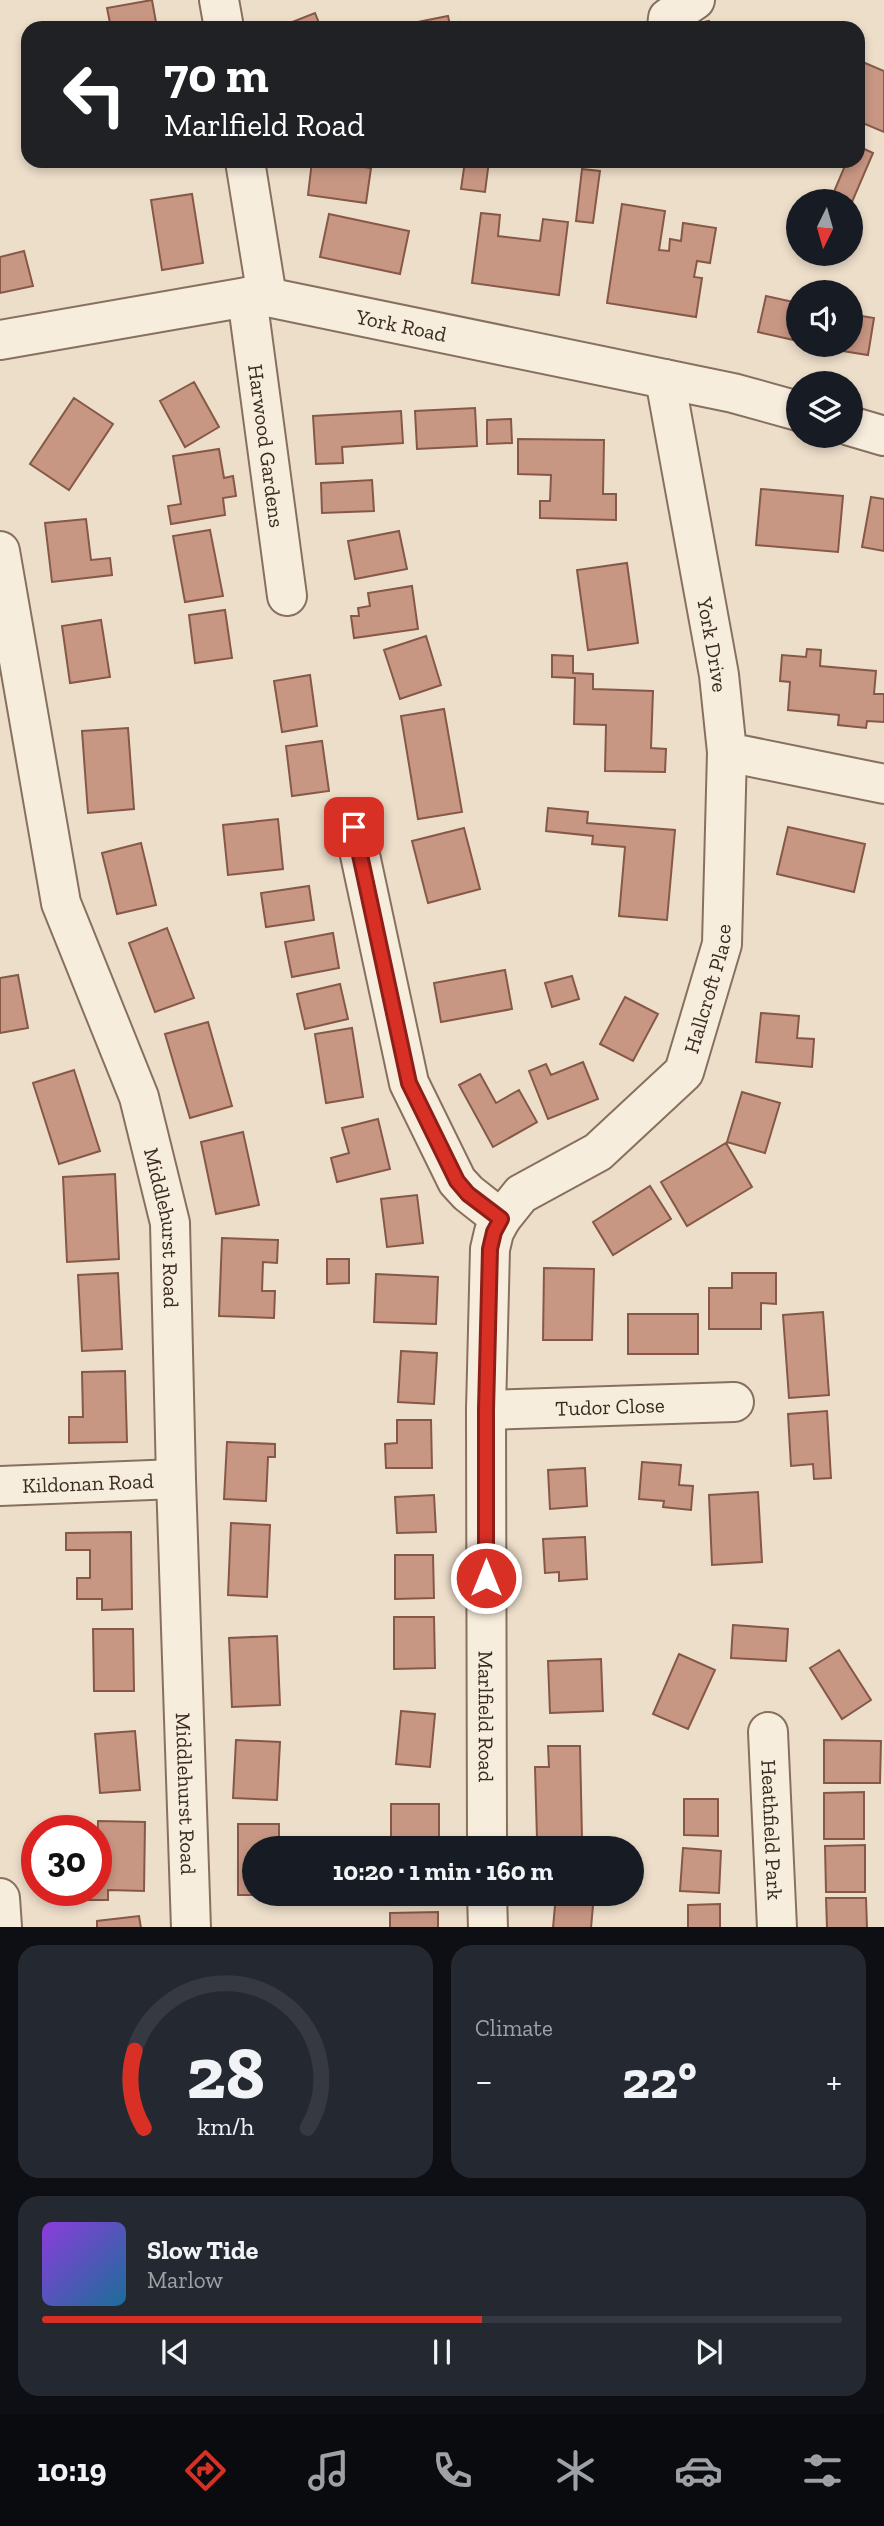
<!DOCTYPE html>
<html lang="en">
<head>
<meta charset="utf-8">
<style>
  body { margin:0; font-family:"Zilla Slab",serif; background:#242831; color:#f1f3f6; height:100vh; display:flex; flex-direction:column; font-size:26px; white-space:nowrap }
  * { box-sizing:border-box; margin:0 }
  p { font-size:23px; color:#9ea1a6 }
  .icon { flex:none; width:38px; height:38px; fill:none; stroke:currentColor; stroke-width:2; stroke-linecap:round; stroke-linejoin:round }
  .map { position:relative; height:1927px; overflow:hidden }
  .details { display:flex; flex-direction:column; gap:18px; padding:18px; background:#0d0f14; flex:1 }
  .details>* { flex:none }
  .banner { position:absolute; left:21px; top:21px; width:844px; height:147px; border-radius:21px; box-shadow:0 4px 10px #0003; background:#202124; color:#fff; overflow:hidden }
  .needle { width:46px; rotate:185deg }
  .fabs { position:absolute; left:786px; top:189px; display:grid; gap:14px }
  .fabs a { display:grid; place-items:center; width:77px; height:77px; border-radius:50%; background:#171b24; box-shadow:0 4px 10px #0003; font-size:35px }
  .speed { position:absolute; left:21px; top:1815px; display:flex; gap:14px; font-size:35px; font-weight:700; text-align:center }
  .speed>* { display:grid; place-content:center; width:91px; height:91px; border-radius:50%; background:#171b24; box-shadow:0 4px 10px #0003; line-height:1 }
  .speed .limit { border:10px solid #d22; background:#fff; color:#111 }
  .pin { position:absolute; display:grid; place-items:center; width:60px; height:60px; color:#fff; margin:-30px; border-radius:14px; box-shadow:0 4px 10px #0006 }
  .me { position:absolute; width:77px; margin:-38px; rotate:0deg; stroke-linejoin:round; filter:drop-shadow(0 0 5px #0008) }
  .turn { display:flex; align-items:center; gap:24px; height:147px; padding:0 28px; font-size:32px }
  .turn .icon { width:91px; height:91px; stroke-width:2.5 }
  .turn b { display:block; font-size:49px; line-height:60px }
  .big { font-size:52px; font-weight:700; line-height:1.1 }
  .details .card { flex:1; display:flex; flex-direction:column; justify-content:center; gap:10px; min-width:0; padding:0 24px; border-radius:21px; background:#242831 }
  .details .dial { align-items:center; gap:0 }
  .dial svg { height:182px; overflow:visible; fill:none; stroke:#363941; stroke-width:7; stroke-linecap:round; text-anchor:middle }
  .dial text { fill:#f1f3f6; stroke:none }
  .song { display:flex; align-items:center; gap:21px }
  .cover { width:84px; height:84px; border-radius:10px; background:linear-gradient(135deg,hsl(270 70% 55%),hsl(200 70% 35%)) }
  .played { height:7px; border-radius:4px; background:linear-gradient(90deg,#d93025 55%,#363941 55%) }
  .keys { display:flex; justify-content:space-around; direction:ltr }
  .heat { display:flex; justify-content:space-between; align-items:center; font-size:38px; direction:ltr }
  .details .tiles { flex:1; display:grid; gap:18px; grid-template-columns:1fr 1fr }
  .card:last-child { grid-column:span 2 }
  .trip { position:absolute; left:242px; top:1836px; width:402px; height:70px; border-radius:35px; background:#171b24; box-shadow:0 4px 10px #0003; font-weight:700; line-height:70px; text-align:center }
  .dock { display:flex; height:112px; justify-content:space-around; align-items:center; background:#090b0e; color:#9ea1a6 }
  .dock .icon { width:49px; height:49px }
  .dock .on { color:#d93025 }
  .dock b { font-size:32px; color:#f1f3f6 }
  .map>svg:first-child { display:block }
  .building { fill:#c89783; stroke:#865847; stroke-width:2 }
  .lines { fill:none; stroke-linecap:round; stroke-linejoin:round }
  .minor-casing { stroke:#88705f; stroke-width:42 }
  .minor { stroke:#f7eddd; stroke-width:38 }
  .route-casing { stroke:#8d1f18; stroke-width:18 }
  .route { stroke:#d93025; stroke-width:12 }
  .labels { text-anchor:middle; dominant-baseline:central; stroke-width:7; stroke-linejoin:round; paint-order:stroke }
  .street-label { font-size:21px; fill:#3a2b22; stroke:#f4e9da }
</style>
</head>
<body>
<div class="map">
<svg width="884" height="1928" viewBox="0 0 884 1928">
  <rect width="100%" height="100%" fill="#eddeca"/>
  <path class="building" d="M 152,0 L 157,28 L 111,28 L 107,8 Z
    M 315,13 L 321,28 L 277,28 Z
    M 448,16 L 450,25 L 460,22 L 461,28 L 402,28 L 402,25 Z
    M 709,21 L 711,28 L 678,28 L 678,27 Z
    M 858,60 L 884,71 L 884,132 L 858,121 Z
    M 858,146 L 873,153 L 852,202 L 833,194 L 847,161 L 858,161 Z
    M 312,161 L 349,161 L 349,165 L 371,168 L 366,203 L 308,195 Z
    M 465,161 L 489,161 L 485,192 L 461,189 Z
    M 582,169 L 600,171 L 593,223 L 576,221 Z
    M 192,194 L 203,263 L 162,270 L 151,200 Z
    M 622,204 L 665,211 L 659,250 L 669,251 L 670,239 L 681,241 L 683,223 L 716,228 L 710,263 L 697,261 L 694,277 L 702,278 L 696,317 L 607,303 Z
    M 481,213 L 500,215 L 498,236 L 540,241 L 543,219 L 568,222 L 559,295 L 472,283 Z
    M 329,214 L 409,231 L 400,274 L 320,257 Z
    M 24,251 L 33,286 L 0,293 L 0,257 Z
    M 766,296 L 798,303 L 798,341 L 758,332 Z
    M 850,314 L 874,318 L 868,355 L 823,348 L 823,345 L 850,345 Z
    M 194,382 L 219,427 L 185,447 L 160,401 Z
    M 74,398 L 113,424 L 69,490 L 30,464 Z
    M 475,408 L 477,446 L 417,449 L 415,411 Z
    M 401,411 L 403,443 L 342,447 L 343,463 L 316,464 L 313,416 Z
    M 511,419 L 512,443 L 487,444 L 487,420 Z
    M 518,439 L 604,440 L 603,494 L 616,494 L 616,520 L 540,518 L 540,501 L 550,501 L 551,475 L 518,474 Z
    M 219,449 L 224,478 L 233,476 L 236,496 L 223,498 L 225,515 L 171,524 L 168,506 L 181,504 L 173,456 Z
    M 372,480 L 374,511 L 322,513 L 321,483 Z
    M 761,489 L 843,496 L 838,552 L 756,545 Z
    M 871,497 L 884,499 L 884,551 L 862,547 Z
    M 86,519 L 91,560 L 110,558 L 112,575 L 52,582 L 45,523 Z
    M 210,530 L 223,596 L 185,602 L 173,536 Z
    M 399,531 L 407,569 L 355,579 L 348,541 Z
    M 627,563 L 638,643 L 588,650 L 577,570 Z
    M 412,586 L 418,629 L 354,638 L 351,616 L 359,616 L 358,608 L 370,606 L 368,593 Z
    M 225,610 L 232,658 L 195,663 L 189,615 Z
    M 101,620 L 110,677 L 70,683 L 62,626 Z
    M 426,636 L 441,685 L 400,699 L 384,650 Z
    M 807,649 L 821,650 L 820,666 L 876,671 L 874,694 L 884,694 L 884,722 L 867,721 L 866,728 L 838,725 L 839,715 L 788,710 L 790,682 L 780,681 L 782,655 L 806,657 Z
    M 552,655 L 573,656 L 573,673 L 593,674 L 593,689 L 653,691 L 651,748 L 666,749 L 665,772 L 605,771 L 606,725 L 574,724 L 575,678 L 552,677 Z
    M 310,675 L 317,726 L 282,732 L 274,681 Z
    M 444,709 L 462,812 L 418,819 L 401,716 Z
    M 128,728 L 134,809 L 88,813 L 82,731 Z
    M 322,741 L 329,791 L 292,796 L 286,746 Z
    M 548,808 L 588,812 L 587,823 L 675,830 L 667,920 L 619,916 L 625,847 L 592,844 L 593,836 L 546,831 Z
    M 278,819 L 283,869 L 228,875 L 223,825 Z
    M 788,827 L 865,844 L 854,892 L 777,874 Z
    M 464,828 L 480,889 L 428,903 L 412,841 Z
    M 141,843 L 156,905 L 117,914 L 102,853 Z
    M 309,886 L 314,920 L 266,927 L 261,893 Z
    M 167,928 L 194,998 L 155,1012 L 129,943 Z
    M 333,933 L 339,968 L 292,977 L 285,942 Z
    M 505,970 L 512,1009 L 441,1022 L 434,983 Z
    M 18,975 L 28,1028 L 0,1033 L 0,978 Z
    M 572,976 L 579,999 L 552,1007 L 545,983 Z
    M 340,984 L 348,1019 L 305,1029 L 297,994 Z
    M 625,997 L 658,1014 L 633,1061 L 600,1044 Z
    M 761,1013 L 799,1016 L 797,1038 L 814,1039 L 812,1067 L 756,1062 Z
    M 208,1022 L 232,1106 L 190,1118 L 165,1034 Z
    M 352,1028 L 363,1097 L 326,1103 L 315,1034 Z
    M 583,1062 L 598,1099 L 548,1119 L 529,1071 L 546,1064 L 551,1075 Z
    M 74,1070 L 100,1151 L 59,1164 L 33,1083 Z
    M 480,1074 L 496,1103 L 519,1090 L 537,1122 L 493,1147 L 459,1085 Z
    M 742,1092 L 780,1103 L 765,1153 L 727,1142 Z
    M 378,1119 L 390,1169 L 337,1182 L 331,1158 L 349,1153 L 342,1128 Z
    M 243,1132 L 259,1205 L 216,1214 L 201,1142 Z
    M 726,1143 L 752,1187 L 687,1226 L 661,1182 Z
    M 115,1174 L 119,1259 L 67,1262 L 63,1177 Z
    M 650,1186 L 671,1219 L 613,1255 L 593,1222 Z
    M 417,1195 L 423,1243 L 387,1247 L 381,1199 Z
    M 222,1238 L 278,1240 L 277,1263 L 263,1262 L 262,1291 L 275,1291 L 274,1318 L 219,1316 Z
    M 327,1259 L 349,1259 L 349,1283 L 327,1284 Z
    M 544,1268 L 594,1269 L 592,1340 L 543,1340 Z
    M 118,1273 L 122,1349 L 82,1351 L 78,1275 Z
    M 732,1273 L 776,1273 L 776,1304 L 761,1303 L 761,1329 L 709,1329 L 709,1288 L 732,1288 Z
    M 376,1274 L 438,1277 L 436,1324 L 374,1322 Z
    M 823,1312 L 829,1395 L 789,1398 L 783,1315 Z
    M 628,1314 L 698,1314 L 698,1354 L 628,1354 Z
    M 401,1351 L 437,1353 L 434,1404 L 398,1402 Z
    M 125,1371 L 127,1442 L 69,1443 L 69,1417 L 83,1417 L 82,1372 Z
    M 827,1411 L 831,1478 L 814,1479 L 813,1464 L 791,1466 L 788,1414 Z
    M 397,1420 L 431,1420 L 432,1468 L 386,1468 L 385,1444 L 397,1443 Z
    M 227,1442 L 275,1444 L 275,1457 L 268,1457 L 266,1501 L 224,1499 Z
    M 642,1462 L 681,1465 L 679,1485 L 693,1486 L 691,1510 L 663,1507 L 664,1501 L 639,1499 Z
    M 585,1468 L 587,1506 L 550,1509 L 548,1470 Z
    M 758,1492 L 762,1562 L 712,1565 L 709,1495 Z
    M 434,1495 L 436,1532 L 397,1533 L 395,1497 Z
    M 231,1523 L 270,1525 L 267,1597 L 228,1595 Z
    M 131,1532 L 132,1609 L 102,1610 L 102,1599 L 77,1599 L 77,1578 L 90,1578 L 90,1550 L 66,1550 L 66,1533 Z
    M 585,1537 L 587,1579 L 559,1581 L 559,1572 L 545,1573 L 543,1539 Z
    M 395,1555 L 433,1555 L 434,1598 L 395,1599 Z
    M 394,1617 L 434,1617 L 435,1668 L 394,1669 Z
    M 733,1625 L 788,1629 L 786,1661 L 731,1658 Z
    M 93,1629 L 133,1629 L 134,1691 L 94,1691 Z
    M 277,1636 L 280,1705 L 232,1707 L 229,1638 Z
    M 839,1650 L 871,1700 L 842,1719 L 810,1668 Z
    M 679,1654 L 715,1670 L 688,1729 L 653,1714 Z
    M 601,1659 L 603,1711 L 550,1713 L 548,1661 Z
    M 401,1711 L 435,1714 L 430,1767 L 396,1764 Z
    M 135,1731 L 140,1790 L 100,1793 L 95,1734 Z
    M 236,1740 L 280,1742 L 277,1800 L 233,1798 Z
    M 824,1740 L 881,1741 L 880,1783 L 824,1783 Z
    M 548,1746 L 580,1746 L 582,1838 L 537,1839 L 535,1767 L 549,1767 Z
    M 864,1792 L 864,1839 L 824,1839 L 824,1793 Z
    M 684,1799 L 718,1799 L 718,1836 L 684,1835 Z
    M 391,1804 L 439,1804 L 439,1848 L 391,1848 Z
    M 98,1821 L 145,1822 L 144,1891 L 108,1890 L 108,1900 L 73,1900 L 73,1890 L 96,1890 Z
    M 238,1824 L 279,1824 L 279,1848 L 254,1848 L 254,1894 L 279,1895 L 238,1895 Z
    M 865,1845 L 865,1892 L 826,1892 L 825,1846 Z
    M 683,1848 L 721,1851 L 719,1893 L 680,1891 Z
    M 556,1894 L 594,1894 L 591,1928 L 553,1928 Z
    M 826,1898 L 866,1898 L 867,1928 L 827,1928 Z
    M 720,1904 L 720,1928 L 688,1928 L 688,1905 Z
    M 438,1912 L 438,1928 L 390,1928 L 390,1913 Z
    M 139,1916 L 141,1928 L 97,1928 L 97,1921 Z"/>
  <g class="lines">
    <g class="minor-casing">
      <g id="minor">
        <path d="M 219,0 L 224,28"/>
        <path d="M 667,28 L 668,18 L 695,0"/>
        <path d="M 245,161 L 267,297"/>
        <path id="s1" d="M 247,297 L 287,596"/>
        <path id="s2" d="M 0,340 L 247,297 L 267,297 L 733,393 L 798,411"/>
        <path id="s3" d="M 665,379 L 719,675 L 727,752 L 884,784"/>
        <path d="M 850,426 L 884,436"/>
        <path id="s4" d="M 0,551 L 61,903 L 139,1097 L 170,1223 L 176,1479 L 191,1928"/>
        <path id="s5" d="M 354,827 L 409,1083 L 457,1181 L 468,1193 L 501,1219 L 494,1232 L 490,1249 L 486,1410 L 487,1848"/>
        <path id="s6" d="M 501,1219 L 521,1194 L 598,1152 L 684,1072 L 722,944 L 727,752"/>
        <path id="s7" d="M 486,1410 L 734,1402"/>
        <path id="s8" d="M 0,1486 L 176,1479"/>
        <path id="s9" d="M 768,1732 L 777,1928"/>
        <path d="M 487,1894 L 488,1928"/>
        <path d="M 0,1898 L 2,1927"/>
      </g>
    </g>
    <use href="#minor" class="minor"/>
  </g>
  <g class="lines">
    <g class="route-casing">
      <path id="route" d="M 354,827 L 409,1083 L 457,1181 L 468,1194 L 501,1219 L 494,1232 L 490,1249 L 486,1410 L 486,1578"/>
    </g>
    <use href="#route" class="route"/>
  </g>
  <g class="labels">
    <g class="street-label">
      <text stroke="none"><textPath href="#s2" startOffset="408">York Road</textPath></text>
      <text stroke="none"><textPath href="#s1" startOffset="150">Harwood Gardens</textPath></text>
      <text stroke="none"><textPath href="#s3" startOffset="270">York Drive</textPath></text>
      <text stroke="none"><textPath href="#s6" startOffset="324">Hallcroft Place</textPath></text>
      <text stroke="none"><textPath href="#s4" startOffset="700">Middlehurst Road</textPath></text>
      <text stroke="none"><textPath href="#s7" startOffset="124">Tudor Close</textPath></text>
      <text stroke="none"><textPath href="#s8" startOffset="88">Kildonan Road</textPath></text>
      <text stroke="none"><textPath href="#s5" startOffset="929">Marlfield Road</textPath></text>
      <text stroke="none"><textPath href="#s4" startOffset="1267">Middlehurst Road</textPath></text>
      <text stroke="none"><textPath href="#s9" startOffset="98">Heathfield Park</textPath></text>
    </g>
  </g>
</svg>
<div class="fabs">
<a><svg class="needle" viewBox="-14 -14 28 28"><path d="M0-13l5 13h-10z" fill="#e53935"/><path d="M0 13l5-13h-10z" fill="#9ea1a6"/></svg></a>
<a><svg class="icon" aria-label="sound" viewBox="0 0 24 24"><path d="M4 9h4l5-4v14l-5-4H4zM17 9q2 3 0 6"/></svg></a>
<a><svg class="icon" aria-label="layers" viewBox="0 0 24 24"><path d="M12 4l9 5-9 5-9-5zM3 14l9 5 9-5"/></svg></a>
</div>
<div class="speed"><div class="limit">30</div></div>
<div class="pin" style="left:354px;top:827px;background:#d93025"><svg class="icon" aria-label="arrive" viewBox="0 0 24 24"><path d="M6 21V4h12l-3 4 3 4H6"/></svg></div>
<svg class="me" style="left:486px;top:1578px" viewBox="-20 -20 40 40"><circle r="17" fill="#d93025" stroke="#fff" stroke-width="3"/><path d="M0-11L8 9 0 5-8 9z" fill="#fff"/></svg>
<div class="trip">10:20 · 1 min · 160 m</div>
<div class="banner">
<div class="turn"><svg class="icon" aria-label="left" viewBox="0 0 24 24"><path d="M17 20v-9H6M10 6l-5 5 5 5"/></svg><div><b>70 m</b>Marlfield Road</div></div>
</div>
</div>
<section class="details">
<div class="tiles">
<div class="card dial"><svg viewBox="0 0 100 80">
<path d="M14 69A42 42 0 1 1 86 69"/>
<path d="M14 69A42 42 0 0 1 10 35" stroke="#d93025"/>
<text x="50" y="56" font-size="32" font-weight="700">28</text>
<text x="50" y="72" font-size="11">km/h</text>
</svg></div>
<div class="card"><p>Climate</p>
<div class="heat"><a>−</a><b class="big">22°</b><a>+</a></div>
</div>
<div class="card">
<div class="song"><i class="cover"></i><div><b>Slow Tide</b><p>Marlow</p></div></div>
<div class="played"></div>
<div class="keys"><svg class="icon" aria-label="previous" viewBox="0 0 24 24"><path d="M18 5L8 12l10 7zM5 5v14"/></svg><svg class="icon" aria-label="pause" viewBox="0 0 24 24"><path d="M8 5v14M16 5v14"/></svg><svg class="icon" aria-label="next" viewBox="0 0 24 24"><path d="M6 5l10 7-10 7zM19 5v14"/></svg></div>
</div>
</div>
</section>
<nav class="dock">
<b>10:19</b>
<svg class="icon on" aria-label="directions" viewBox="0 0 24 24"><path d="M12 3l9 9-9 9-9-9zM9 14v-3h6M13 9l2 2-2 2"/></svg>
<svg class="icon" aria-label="music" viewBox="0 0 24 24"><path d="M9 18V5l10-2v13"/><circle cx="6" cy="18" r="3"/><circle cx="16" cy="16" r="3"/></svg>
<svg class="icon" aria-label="phone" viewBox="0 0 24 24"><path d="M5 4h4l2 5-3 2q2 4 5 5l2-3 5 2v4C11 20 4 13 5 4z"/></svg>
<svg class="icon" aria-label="climate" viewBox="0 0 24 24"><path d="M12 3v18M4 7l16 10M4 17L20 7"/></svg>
<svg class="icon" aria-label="car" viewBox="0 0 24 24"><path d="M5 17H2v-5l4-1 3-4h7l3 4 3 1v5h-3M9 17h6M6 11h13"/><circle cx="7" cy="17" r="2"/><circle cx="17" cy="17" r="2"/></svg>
<svg class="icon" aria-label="filters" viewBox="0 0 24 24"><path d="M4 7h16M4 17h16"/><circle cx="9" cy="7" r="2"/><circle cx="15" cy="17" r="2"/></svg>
</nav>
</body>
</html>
